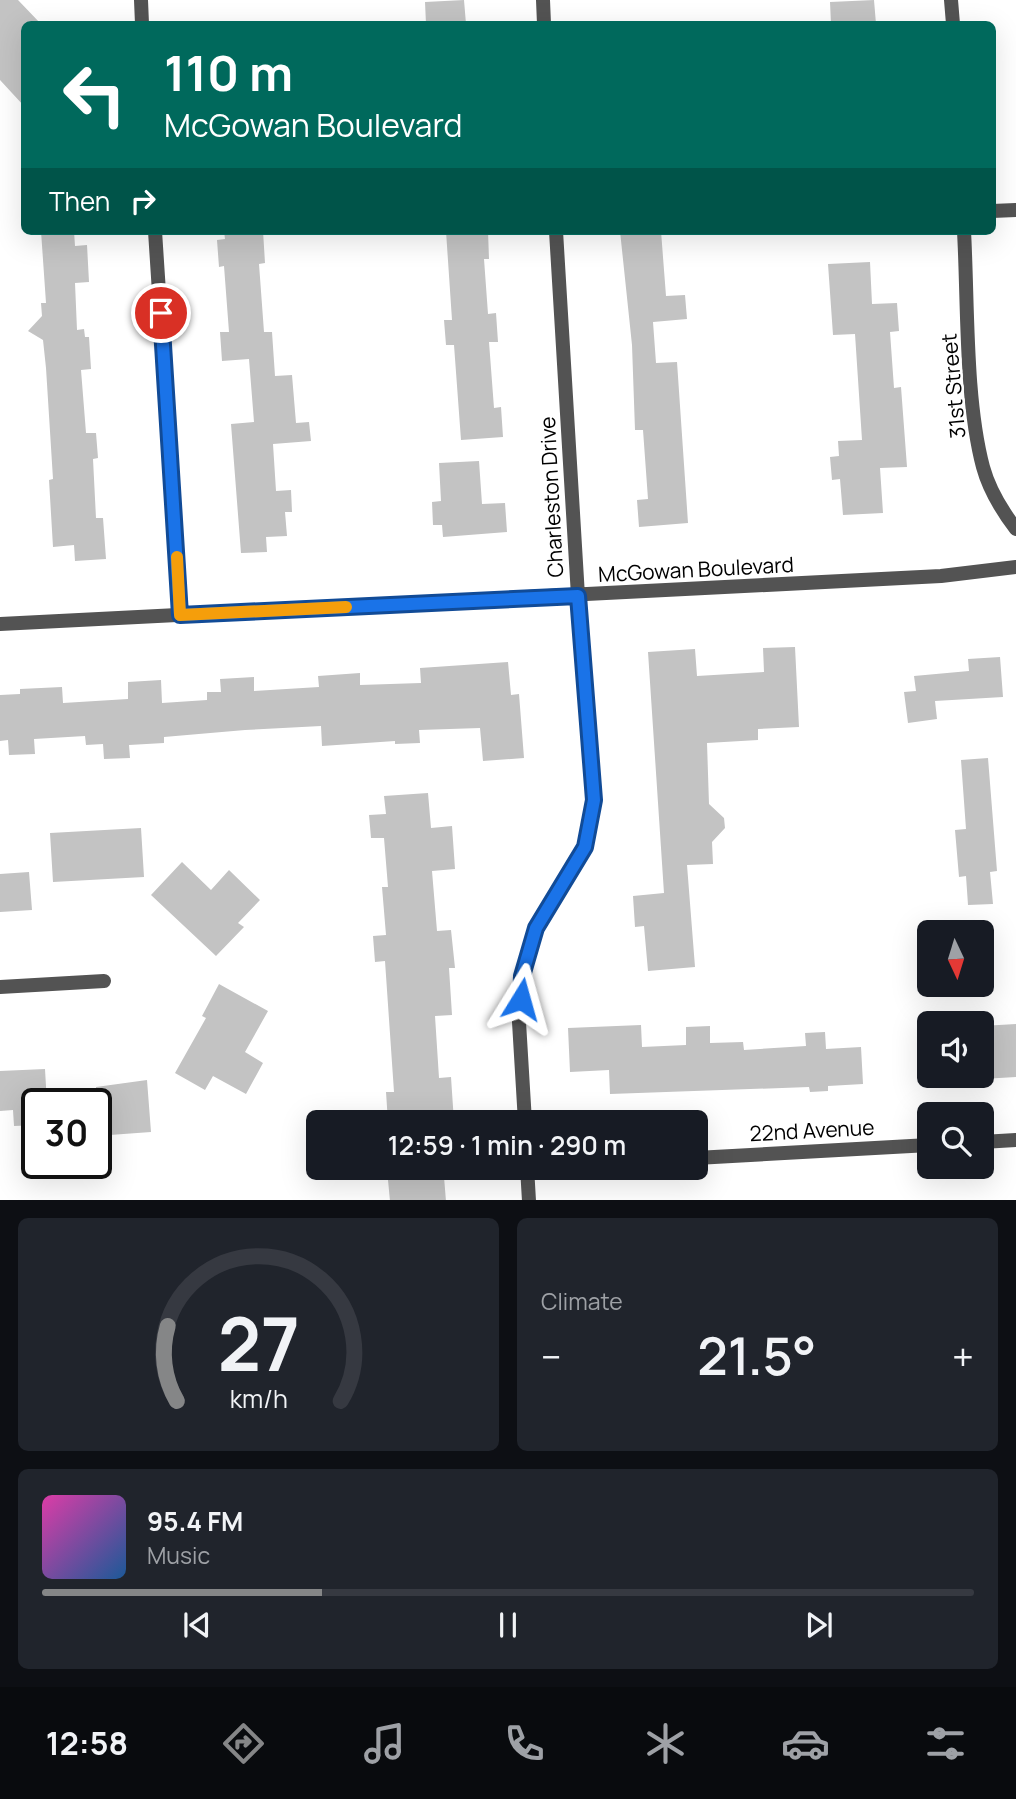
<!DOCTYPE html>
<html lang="en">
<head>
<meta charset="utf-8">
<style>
  body { margin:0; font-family:Manrope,sans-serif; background:#20242c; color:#f1f3f6; height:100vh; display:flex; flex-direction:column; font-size:26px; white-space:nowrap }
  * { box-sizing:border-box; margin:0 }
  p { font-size:23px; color:#9ea1a6 }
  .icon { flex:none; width:38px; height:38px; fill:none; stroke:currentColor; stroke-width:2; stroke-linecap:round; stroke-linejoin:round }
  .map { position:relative; height:1200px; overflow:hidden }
  .drawer { display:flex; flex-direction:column; gap:18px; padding:18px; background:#0d0f14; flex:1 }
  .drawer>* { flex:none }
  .top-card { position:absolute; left:21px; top:21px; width:975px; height:214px; border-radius:10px; box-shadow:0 7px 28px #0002; background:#00695c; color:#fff; overflow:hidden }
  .needle { width:46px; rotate:176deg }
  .fabs { position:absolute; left:917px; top:920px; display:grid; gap:14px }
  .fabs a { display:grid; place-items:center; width:77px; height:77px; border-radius:10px; background:#171b24; box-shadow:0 7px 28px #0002; font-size:35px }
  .speed { position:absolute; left:21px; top:1088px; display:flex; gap:14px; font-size:35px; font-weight:700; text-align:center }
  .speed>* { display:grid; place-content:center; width:91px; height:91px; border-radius:50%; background:#171b24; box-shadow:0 7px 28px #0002; line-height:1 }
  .speed .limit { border:4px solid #111; border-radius:10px; background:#fff; color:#111 }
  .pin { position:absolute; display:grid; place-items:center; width:60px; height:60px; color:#fff; margin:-30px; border:4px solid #fff; border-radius:50%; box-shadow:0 2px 7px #0007 }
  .me { position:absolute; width:77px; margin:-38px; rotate:8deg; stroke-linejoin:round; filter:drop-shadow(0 0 5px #0008) }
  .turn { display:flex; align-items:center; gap:24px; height:147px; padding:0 28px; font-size:32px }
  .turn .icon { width:91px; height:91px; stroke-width:2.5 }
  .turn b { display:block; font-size:49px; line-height:60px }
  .then { display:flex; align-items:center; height:66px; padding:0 28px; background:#0003; gap:14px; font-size:26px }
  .big { font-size:52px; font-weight:600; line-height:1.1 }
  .drawer .widget { flex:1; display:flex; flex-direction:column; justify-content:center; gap:10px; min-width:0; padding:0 24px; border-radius:10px; background:#20242c }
  .drawer .dial { align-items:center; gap:0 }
  .dial svg { height:182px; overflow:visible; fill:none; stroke:#363941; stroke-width:7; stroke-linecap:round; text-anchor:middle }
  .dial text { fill:#f1f3f6; stroke:none }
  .song { display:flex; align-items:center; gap:21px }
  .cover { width:84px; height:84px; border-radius:10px; background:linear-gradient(135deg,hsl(320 70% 55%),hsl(210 70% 35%)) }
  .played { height:7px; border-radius:4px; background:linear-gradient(90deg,#858687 30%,#363941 30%) }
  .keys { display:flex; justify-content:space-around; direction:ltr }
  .heat { display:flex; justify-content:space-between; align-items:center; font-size:38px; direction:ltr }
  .drawer .tiles { flex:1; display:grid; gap:18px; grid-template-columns:1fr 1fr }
  .widget:last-child { grid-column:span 2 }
  .trip { position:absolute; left:306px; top:1110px; width:402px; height:70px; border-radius:10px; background:#171b24; box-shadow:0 7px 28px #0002; font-weight:600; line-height:70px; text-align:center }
  .tab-bar { display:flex; height:112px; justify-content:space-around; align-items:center; background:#090b0e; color:#9ea1a6 }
  .tab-bar .icon { width:49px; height:49px }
  .tab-bar .on { color:#858687 }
  .tab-bar b { font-size:32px; color:#f1f3f6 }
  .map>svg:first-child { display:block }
  .building { fill:#c3c3c3 }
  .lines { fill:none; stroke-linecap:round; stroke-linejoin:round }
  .street { stroke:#535353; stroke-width:14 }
  .route-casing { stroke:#114b97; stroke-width:18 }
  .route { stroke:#1a73e8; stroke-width:12 }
  .slow { stroke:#f59e0b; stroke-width:12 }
  .labels { text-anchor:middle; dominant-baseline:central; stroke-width:5; stroke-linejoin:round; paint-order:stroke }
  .street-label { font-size:21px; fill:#000; stroke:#fff }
</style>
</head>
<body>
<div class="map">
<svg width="1016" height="1201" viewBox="0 0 1016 1201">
  <rect width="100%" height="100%" fill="#fff"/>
  <path class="building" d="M 0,0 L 18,0 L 41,24 L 24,24 L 24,106 L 0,80 Z
    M 464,0 L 466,24 L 426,24 L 425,2 Z
    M 874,0 L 876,24 L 831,24 L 830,2 Z
    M 41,231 L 74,231 L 75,246 L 87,245 L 89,282 L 75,283 L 77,330 L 84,329 L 85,337 L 89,337 L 91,369 L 81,370 L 86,433 L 96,433 L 98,458 L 93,459 L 96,518 L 103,518 L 106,559 L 75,561 L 74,545 L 53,547 L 49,480 L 53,479 L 46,368 L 43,340 L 28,331 L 42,316 L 41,303 L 46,303 Z
    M 224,231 L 263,231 L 265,263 L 259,264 L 264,332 L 272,332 L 275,376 L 292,375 L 296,423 L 309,422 L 311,441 L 273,444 L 276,491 L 291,490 L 292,512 L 285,512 L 287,536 L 266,537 L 267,552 L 241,553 L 231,424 L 254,422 L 249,359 L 222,361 L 220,332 L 229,332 L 224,266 L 219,267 L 217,240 L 225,239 Z
    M 446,231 L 488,231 L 489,259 L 484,259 L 488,314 L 496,313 L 498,342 L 489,342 L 494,408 L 501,407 L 503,437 L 461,440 L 454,345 L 446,345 L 444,320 L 452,320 Z
    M 620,231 L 661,231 L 666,296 L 685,295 L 687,319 L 653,322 L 656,363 L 677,362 L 688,523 L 639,527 L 637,500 L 648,499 L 643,430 L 635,430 L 632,345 Z
    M 870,262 L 872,304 L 897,303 L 899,331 L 890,332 L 894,388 L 901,387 L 907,467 L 880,468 L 883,513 L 843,515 L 840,479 L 832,480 L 830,457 L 839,456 L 838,441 L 862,440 L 855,334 L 833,335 L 828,264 Z
    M 479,461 L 482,504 L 505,503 L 507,532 L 443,537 L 442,525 L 433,525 L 432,502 L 441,501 L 439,463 Z
    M 795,647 L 799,727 L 758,729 L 758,740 L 707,743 L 709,804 L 724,818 L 725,828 L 712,842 L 713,864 L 687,865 L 695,967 L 648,971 L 644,926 L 635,927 L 633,896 L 664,893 L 648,652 L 695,649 L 697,676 L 764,672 L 763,648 Z
    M 1000,657 L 1003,697 L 935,701 L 937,719 L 908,723 L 904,692 L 916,691 L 914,676 L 969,671 L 968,659 Z
    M 508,662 L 511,695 L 519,694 L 524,758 L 483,761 L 480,728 L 419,730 L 420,743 L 395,744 L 395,741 L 322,746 L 321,726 L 245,730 L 164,737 L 164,743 L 129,745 L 130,758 L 104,759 L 103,744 L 86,745 L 85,736 L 34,739 L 35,754 L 9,755 L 8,740 L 0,741 L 0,695 L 20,694 L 20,689 L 62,687 L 63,703 L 128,699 L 128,682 L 161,680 L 162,703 L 207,700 L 207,692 L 221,692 L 220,679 L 254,677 L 254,691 L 319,687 L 318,676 L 360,673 L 360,685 L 421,683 L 420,668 Z
    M 988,758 L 997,871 L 990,872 L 993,904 L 968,905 L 966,876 L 959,877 L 955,830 L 966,829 L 961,760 Z
    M 428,793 L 431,828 L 452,826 L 455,869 L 432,871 L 437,931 L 451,930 L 455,968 L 449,968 L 452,1015 L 435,1016 L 439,1078 L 451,1077 L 454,1122 L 388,1122 L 386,1092 L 394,1092 L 385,961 L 375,962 L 373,936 L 386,935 L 382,887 L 388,887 L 384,838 L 371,838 L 369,815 L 386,814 L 384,796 Z
    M 141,828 L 144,877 L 53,882 L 50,833 Z
    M 182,862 L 211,890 L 229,870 L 260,900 L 238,923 L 244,927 L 216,956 L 151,895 Z
    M 29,872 L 32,910 L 0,912 L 0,874 Z
    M 219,984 L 268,1011 L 245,1052 L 263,1063 L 246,1094 L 213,1076 L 205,1090 L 175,1073 L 206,1018 L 202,1016 Z
    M 1016,1024 L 1016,1077 L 982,1079 L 982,1026 Z
    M 641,1025 L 642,1047 L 686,1045 L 686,1027 L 710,1026 L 710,1043 L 743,1042 L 744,1050 L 806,1046 L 805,1033 L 825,1032 L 826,1049 L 861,1047 L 863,1084 L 828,1086 L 828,1091 L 810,1092 L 809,1087 L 610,1094 L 609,1070 L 570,1072 L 568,1028 Z
    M 45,1069 L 47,1104 L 37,1104 L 37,1125 L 14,1126 L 13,1110 L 0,1111 L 0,1071 Z
    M 147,1080 L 151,1132 L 96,1136 L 96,1087 Z
    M 444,1177 L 446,1201 L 390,1201 L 388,1180 Z"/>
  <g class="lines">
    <path class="street" d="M 141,0 L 142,24
      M 543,0 L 544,24
      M 951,0 L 953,24
      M 992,211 L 1016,210
      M 155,231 L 180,615
      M 964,231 C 968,303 965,399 983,467 C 989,489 1003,512 1016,529
      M 0,624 L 941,576 L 1016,567
      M 0,987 L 104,981
      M 525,1122 L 519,1022 L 522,976 L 536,928 L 585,847 L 594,800 L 578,596 L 556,231
      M 982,1142 L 1016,1140
      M 696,1158 L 929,1145
      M 527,1167 L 529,1201"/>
  </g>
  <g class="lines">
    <g class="route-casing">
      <path id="route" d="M 161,313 L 180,615 L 578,596 L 594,800 L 585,847 L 536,928 L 522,976 L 521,999"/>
    </g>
    <use href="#route" class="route"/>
    <path class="slow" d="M 177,557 L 180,615 L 346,607"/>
  </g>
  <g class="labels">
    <g class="street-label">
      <text transform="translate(953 386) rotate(-95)">31st Street</text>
      <text transform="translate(551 497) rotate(-93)">Charleston Drive</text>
      <text transform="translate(696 569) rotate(-3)">McGowan Boulevard</text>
      <text transform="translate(812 1130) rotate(-3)">22nd Avenue</text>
    </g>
  </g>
</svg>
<div class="fabs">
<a><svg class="needle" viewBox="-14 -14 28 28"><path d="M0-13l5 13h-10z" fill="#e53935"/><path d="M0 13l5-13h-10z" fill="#9ea1a6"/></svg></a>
<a><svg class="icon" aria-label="sound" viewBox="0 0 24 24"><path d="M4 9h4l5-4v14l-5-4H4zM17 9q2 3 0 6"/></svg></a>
<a><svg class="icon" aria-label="search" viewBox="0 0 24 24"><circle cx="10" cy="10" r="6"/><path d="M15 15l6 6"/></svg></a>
</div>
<div class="speed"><div class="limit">30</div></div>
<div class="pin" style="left:161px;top:313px;background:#d93025"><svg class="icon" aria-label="arrive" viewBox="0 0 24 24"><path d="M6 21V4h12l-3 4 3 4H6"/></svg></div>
<svg class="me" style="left:521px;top:999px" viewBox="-20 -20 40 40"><path d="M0-17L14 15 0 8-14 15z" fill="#1a73e8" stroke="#fff" stroke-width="4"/></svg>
<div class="trip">12:59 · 1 min · 290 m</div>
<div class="top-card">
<div class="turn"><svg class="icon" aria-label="left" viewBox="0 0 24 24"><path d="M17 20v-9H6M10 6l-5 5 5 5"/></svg><div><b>110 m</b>McGowan Boulevard</div></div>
<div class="then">Then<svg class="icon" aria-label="right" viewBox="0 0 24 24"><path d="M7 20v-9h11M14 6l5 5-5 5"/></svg></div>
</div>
</div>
<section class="drawer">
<div class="tiles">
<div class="widget dial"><svg viewBox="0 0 100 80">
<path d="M14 69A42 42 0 1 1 86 69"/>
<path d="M14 69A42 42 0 0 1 10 36" stroke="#858687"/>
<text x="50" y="56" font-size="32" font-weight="700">27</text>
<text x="50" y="72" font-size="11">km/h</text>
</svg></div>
<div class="widget"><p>Climate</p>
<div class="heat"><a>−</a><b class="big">21.5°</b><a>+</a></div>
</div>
<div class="widget">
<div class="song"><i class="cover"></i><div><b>95.4 FM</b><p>Music</p></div></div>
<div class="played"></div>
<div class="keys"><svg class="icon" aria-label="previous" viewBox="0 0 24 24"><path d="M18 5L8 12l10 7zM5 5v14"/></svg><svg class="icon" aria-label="pause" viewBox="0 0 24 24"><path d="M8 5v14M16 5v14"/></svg><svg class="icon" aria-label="next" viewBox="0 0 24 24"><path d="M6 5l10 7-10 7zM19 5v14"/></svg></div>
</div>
</div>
</section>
<nav class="tab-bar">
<b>12:58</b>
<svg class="icon on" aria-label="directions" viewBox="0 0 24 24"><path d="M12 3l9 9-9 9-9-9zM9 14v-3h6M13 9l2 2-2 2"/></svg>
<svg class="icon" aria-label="music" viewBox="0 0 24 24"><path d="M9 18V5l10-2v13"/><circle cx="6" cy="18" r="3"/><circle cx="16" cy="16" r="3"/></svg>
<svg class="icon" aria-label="phone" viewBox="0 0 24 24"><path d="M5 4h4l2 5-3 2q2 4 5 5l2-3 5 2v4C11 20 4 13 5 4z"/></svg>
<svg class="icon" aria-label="climate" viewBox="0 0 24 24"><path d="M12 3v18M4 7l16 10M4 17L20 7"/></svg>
<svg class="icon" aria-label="car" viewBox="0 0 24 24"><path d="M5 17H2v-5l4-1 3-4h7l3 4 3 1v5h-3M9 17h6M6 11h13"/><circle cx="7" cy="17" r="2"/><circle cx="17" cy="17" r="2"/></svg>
<svg class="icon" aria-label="filters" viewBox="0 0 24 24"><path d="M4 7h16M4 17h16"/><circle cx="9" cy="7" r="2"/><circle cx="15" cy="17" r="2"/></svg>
</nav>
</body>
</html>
